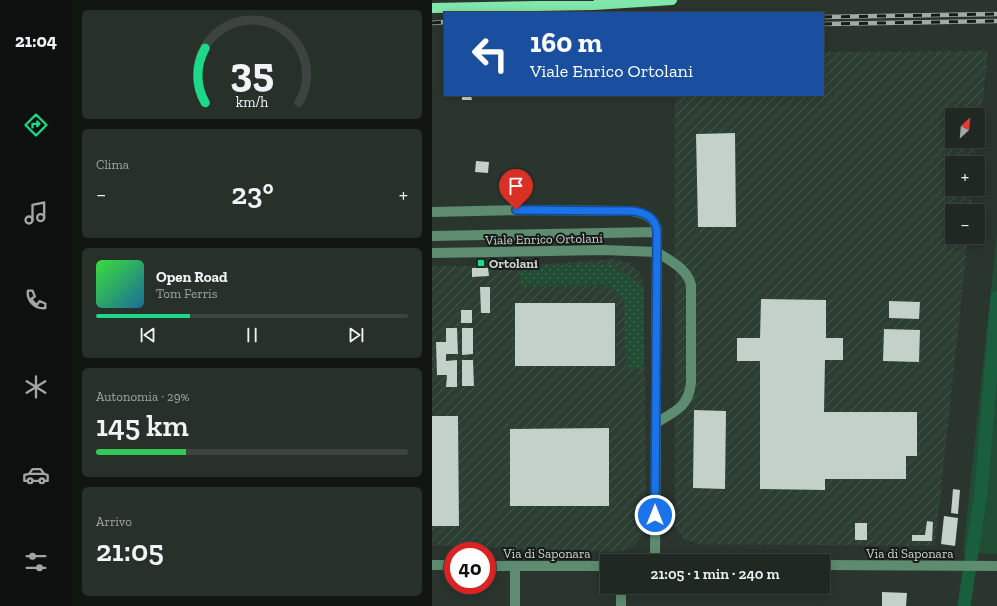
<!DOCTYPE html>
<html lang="it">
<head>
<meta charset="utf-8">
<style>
  body { margin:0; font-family:"Zilla Slab",serif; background:#28302a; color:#f1f3f6; height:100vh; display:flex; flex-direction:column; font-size:15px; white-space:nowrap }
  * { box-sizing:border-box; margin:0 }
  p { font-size:13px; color:#a2a6a5 }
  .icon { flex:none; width:22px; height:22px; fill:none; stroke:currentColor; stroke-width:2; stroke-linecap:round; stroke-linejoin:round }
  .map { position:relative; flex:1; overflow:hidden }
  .sheet { display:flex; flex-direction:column; gap:10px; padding:10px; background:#121613; width:360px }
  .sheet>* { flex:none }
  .hud { position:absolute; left:12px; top:12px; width:380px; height:84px; border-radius:0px; box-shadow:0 2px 10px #0003,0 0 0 1px #3d4440; background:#1a4fa0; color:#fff; overflow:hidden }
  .needle { width:26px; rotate:26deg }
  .tools { position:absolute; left:513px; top:108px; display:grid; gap:8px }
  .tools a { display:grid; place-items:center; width:40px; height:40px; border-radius:0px; background:#202822; box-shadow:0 2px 10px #0003,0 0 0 1px #3d4440; font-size:20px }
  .speed { position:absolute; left:12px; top:542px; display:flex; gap:8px; font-size:20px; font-weight:700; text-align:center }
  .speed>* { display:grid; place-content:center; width:52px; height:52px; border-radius:50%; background:#202822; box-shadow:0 2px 10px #0003,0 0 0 1px #3d4440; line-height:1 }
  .speed .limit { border:6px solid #d22; background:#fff; color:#111 }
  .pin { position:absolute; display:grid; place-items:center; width:34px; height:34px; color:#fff; margin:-41px -17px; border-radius:50% 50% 50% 0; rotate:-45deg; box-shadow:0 0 4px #0007 }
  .pin .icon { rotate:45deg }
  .me { position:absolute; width:44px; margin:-22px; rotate:0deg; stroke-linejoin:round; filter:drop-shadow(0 0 3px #0008) }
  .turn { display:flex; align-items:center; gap:14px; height:84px; padding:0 20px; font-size:18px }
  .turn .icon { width:52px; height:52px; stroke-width:2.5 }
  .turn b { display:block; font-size:28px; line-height:34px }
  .big { font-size:30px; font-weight:600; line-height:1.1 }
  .sheet .card { flex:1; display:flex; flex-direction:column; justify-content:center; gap:6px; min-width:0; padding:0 14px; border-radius:6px; background:#28302a }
  .sheet .dial { align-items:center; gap:0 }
  .dial svg { height:104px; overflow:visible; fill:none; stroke:#3d4440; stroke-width:7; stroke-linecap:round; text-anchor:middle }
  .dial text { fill:#f1f3f6; stroke:none }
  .song { display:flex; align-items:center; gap:12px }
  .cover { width:48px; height:48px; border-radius:6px; background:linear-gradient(135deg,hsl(120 70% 55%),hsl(200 70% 35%)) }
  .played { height:4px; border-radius:2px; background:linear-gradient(90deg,#1cd988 30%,#3d4440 30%) }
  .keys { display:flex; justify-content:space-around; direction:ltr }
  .heat { display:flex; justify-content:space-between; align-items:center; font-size:22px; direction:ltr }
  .charge { height:6px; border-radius:3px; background:linear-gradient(90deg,#34c759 29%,#3d4440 0) }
  .trip { position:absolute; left:168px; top:554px; width:230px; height:40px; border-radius:0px; background:#202822; box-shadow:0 2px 10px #0003,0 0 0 1px #3d4440; font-weight:600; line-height:40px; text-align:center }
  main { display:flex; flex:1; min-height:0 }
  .tab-bar { display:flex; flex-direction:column; width:72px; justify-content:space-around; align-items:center; background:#0d100e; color:#a2a6a5 }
  .tab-bar .icon { width:28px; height:28px }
  .tab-bar .on { color:#1cd988 }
  .tab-bar b { font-size:18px; color:#f1f3f6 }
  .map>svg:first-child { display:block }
  .industrial { fill:url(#industrial-furrows); fill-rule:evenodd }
  .grass { fill:url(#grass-dots) }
  .green { fill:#214c34 }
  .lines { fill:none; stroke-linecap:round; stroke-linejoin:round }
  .canal { stroke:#1a5f3d; stroke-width:13 }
  .building { fill:#c3d1c8 }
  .minor { stroke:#5d8c70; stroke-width:10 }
  .major { stroke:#81e7ac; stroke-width:10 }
  .rail-casing { stroke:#a3aba5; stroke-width:4.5 }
  .rail { stroke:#161b18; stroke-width:3; stroke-dasharray:9; stroke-linecap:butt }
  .route-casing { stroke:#114b97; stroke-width:10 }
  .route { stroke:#1a73e8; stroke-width:7 }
  .poi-dot { fill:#1cd988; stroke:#161b18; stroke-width:1.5 }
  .labels { text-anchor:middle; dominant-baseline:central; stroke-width:4; stroke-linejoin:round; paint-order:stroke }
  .street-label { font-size:13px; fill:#cfd6d1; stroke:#161b18 }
  .poi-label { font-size:13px; font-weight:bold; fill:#cfd6d1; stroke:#161b18; text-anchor:start }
</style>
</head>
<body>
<main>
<nav class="tab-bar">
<b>21:04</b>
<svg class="icon on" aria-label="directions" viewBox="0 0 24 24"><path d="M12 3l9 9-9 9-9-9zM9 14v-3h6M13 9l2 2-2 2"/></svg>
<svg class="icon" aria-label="music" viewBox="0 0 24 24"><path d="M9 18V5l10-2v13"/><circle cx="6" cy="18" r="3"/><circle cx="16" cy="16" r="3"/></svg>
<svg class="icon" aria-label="phone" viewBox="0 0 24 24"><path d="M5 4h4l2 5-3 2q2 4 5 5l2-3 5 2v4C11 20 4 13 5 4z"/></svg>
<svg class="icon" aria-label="climate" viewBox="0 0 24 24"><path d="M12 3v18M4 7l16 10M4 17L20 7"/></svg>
<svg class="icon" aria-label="car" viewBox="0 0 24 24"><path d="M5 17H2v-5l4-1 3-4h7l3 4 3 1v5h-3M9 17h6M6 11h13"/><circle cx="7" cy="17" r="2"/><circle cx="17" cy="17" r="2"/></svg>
<svg class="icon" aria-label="filters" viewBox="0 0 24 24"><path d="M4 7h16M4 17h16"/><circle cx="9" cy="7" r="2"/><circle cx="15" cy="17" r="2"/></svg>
</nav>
<section class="sheet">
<div class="card dial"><svg viewBox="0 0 100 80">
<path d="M14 69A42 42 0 1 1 86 69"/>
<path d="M14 69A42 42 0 0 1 14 27" stroke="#1cd988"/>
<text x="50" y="56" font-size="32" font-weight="700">35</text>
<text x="50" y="72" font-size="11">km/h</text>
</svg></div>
<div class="card"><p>Clima</p>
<div class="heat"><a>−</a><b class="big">23°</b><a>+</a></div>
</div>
<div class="card">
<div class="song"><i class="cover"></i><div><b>Open Road</b><p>Tom Ferris</p></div></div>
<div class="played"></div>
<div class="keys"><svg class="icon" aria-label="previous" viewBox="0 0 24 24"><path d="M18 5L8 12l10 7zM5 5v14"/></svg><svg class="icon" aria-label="pause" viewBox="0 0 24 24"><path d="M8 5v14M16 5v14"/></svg><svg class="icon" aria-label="next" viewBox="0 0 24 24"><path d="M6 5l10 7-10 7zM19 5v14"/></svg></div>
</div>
<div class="card"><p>Autonomia · 29%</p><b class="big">145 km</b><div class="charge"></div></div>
<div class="card"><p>Arrivo</p><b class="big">21:05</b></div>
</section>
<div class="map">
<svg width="565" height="606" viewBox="0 0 565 606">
  <defs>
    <pattern id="industrial-furrows" width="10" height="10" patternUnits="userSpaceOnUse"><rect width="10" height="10" fill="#2d3e33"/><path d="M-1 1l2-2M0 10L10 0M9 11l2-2" fill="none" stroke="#4a5950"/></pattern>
    <pattern id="grass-dots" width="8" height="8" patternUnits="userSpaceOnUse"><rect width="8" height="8" fill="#214c34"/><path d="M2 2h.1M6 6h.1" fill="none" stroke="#406550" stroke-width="1.8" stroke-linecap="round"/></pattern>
  </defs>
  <rect width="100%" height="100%" fill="#2a352e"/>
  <path class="industrial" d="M 556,51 L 544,163 L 520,163 L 520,189 L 541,189 L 539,211 L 520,211 L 520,237 L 536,237 L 503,546 L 267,544 L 252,539 L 243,527 L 243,95 L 391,95 L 391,52 ZM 520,115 L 546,115 L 546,141 L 520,141 Z
    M 182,259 L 197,263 L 206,271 L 212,282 L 214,528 L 209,538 L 200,548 L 185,552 L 0,545 L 0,266 L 87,266 Z"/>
  <path class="grass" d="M 181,265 L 212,288 L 211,369 L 195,369 L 192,301 L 177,285 L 88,286 L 87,266 Z"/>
  <path class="green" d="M 565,233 L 565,554 L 531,553 Z"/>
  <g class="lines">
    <path class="canal" d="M 532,606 L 549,493 L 565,297"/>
  </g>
  <path class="building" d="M 30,95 L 39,95 L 40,100 L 30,100 Z
    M 303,133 L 304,227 L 266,227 L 264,134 Z
    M 44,161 L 57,162 L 56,173 L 43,172 Z
    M 68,184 L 84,184 L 84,191 L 68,191 Z
    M 40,268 L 56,268 L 57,276 L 40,277 Z
    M 48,287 L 58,287 L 58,313 L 49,313 Z
    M 329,299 L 394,300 L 394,338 L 411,338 L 411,360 L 393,360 L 392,412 L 485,412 L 485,456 L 474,456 L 474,479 L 393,479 L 393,490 L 328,489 L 328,361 L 305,361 L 305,338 L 328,338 Z
    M 457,301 L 488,302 L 487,319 L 457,318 Z
    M 83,303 L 183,303 L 183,366 L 83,366 Z
    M 29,310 L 40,310 L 40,323 L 29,323 Z
    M 14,328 L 25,328 L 26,354 L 14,354 L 14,361 L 25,360 L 25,387 L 14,387 L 15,375 L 5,375 L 4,342 L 14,342 Z
    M 30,328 L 41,328 L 41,354 L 30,355 Z
    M 452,329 L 488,330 L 487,362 L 451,361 Z
    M 30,360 L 41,360 L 42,386 L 30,386 Z
    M 262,410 L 294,411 L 293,489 L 261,488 Z
    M 0,416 L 26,416 L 27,526 L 0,526 Z
    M 177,428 L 177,506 L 78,506 L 78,429 Z
    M 521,489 L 528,490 L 526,514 L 519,513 Z
    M 512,516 L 526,518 L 523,546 L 509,544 Z
    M 495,521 L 501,522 L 500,541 L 480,541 L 480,535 L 493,535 Z
    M 423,523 L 435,523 L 435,540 L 423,540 Z
    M 450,592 L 475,593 L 474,606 L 450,606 Z"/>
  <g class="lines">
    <path class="minor" d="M 0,212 L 84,210 L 200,211 C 213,213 224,218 225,232 L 223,561
      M 0,236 L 225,232
      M 0,253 L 171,250 L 225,252
      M 224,423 C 243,411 257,407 259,382 L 259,285 C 255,268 238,261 225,252
      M 0,565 L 21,565
      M 391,565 L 565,566
      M 55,566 L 175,566
      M 83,566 L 83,606
      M 189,587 L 189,606"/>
    <path class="major" d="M 0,8 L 162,5 L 240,0"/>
    <g class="rail-casing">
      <path id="rail" d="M 391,17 L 565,14
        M 0,23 L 13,22
        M 391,24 L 565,21"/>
    </g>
    <use href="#rail" class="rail"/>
  </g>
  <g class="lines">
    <g class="route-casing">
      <path id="route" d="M 84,210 L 200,211 C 213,212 224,218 225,232 L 223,515"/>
    </g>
    <use href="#route" class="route"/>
  </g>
  <rect class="poi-dot" x="45" y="259" width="8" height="8" rx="2"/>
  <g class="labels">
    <g class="street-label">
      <text transform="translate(112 239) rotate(-1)">Viale Enrico Ortolani</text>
      <text x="115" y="553">Via di Saponara</text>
      <text x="478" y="553">Via di Saponara</text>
    </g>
    <g class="poi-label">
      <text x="57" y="263">Ortolani</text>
    </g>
  </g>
</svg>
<div class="tools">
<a><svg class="needle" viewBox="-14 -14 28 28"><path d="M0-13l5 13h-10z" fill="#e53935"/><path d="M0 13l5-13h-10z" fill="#a2a6a5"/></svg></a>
<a>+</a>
<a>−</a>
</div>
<div class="speed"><div class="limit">40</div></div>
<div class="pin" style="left:84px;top:210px;background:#d93025"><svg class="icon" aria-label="arrive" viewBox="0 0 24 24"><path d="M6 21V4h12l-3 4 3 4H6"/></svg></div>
<svg class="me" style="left:223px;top:515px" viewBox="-20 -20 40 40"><circle r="17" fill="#1a73e8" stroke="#fff" stroke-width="3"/><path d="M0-11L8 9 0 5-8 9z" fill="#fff"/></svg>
<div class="trip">21:05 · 1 min · 240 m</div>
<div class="hud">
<div class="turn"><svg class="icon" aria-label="left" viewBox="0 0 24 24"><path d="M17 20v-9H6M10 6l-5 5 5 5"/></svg><div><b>160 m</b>Viale Enrico Ortolani</div></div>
</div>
</div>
</main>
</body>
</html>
